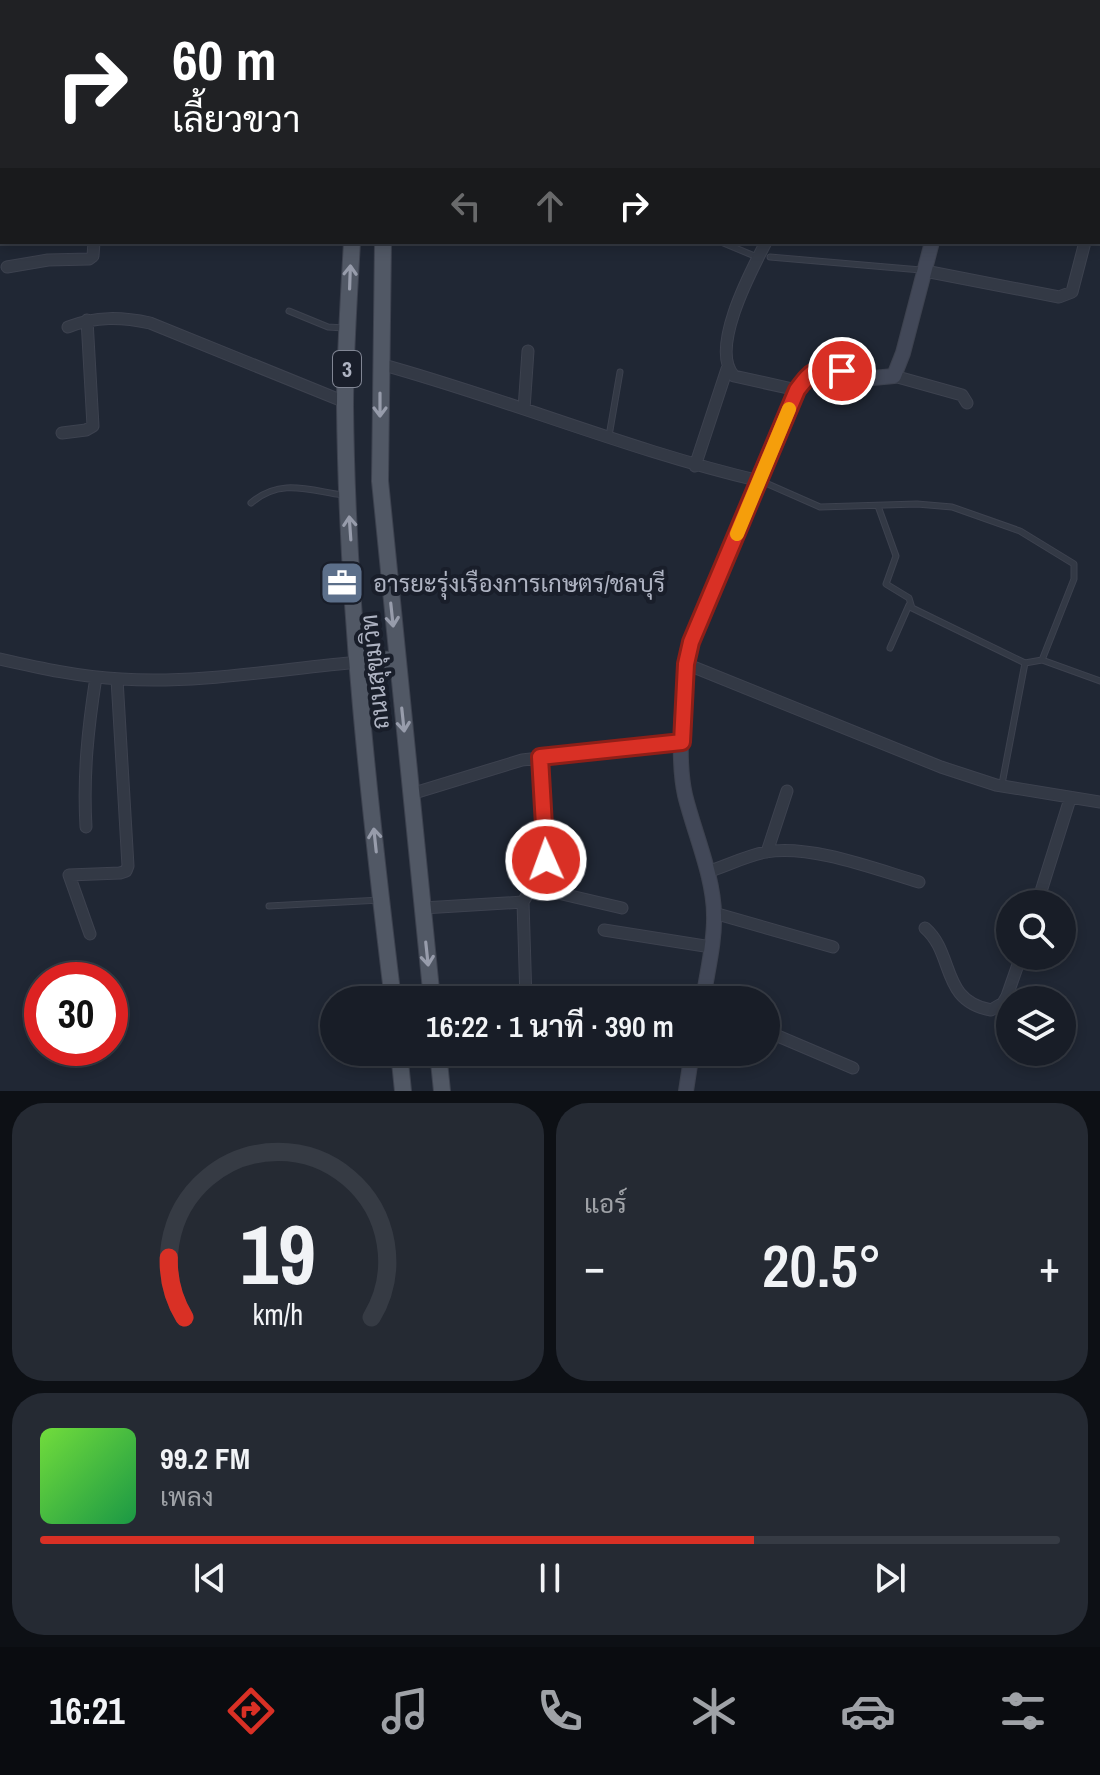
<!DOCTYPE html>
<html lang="th">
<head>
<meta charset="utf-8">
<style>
  body { margin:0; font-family:"Archivo Narrow",Sarabun,sans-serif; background:#252a33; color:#f1f3f6; height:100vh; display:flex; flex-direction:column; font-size:30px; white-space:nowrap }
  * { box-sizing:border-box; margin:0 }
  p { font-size:26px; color:#9fa2a7 }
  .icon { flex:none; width:44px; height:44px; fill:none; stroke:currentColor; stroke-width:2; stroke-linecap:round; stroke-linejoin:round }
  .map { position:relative; height:1091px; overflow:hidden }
  .side { display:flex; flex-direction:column; gap:12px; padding:12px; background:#0d1015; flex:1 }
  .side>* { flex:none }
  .top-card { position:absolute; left:0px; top:0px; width:1100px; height:244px; box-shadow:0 4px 12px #0003,0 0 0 2px #363b44; background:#202124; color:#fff; overflow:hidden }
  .controls { position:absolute; left:996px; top:890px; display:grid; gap:16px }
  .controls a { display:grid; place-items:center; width:80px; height:80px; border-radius:50%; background:#181d27; box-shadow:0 4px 12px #0003,0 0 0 2px #363b44; font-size:40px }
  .speed { position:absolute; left:24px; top:962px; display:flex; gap:16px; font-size:40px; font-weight:700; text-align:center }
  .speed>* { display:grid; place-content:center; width:104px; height:104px; border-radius:50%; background:#181d27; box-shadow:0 4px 12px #0003,0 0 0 2px #363b44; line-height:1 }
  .speed .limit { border:12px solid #d22; background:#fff; color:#111 }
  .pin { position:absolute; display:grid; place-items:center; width:68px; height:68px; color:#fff; margin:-34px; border:4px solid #fff; border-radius:50%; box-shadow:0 2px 8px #0007 }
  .me { position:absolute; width:88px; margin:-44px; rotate:358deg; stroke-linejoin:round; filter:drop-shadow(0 0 6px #0008) }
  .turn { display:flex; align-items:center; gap:28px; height:168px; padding:0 40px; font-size:36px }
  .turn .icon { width:104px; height:104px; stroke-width:2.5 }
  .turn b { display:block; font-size:56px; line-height:68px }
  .lanes { display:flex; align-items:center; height:76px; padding:0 40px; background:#0003; justify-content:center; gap:40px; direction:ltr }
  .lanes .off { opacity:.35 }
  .big { font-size:60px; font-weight:600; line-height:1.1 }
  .side .tile { flex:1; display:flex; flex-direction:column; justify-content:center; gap:12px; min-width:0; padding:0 28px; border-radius:32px; background:#252a33 }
  .side .dial { align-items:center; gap:0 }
  .dial svg { height:208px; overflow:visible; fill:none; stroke:#363b44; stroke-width:7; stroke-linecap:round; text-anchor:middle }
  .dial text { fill:#f1f3f6; stroke:none }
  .song { display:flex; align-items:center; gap:24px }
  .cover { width:96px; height:96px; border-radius:12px; background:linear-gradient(135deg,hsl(100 70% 55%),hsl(140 70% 35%)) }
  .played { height:8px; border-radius:4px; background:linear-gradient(90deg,#d93025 70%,#363b44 70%) }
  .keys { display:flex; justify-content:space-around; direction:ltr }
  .heat { display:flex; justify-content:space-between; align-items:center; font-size:44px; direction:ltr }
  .side .tiles { flex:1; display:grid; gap:12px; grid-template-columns:1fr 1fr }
  .tile:last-child { grid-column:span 2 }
  .trip { position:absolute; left:320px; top:986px; width:460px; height:80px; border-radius:40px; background:#181d27; box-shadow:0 4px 12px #0003,0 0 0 2px #363b44; font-weight:600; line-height:80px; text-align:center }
  .dock { display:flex; height:128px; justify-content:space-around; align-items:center; background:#0a0c10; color:#9fa2a7 }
  .dock .icon { width:56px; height:56px }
  .dock .selected { color:#d93025 }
  .dock b { font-size:36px; color:#f1f3f6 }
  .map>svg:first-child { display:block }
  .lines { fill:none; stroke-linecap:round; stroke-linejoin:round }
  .lane-casing { stroke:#3d424f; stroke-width:7 }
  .street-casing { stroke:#3d424f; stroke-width:13 }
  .secondary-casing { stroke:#3d424f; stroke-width:16 }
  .primary-casing { stroke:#3d424f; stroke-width:18 }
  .lane { stroke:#333945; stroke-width:5 }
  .street { stroke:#333945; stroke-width:11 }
  .secondary { stroke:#424858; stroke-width:14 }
  .primary { stroke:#515865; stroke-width:16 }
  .oneway { stroke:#979cab }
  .route-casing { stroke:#8d1f18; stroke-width:20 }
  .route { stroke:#d93025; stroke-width:14 }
  .slow { stroke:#f59e0b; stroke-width:14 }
  .labels { text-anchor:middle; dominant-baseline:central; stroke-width:8; stroke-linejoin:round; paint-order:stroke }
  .shield { fill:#191e2a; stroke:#818694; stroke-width:2 }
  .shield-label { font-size:22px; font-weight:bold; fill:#aeb3c2 }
  .poi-label { font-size:24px; fill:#aeb3c2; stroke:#191e2a; text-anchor:start }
  .street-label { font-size:24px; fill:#aeb3c2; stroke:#191e2a }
</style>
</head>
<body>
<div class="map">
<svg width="1100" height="1091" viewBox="0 0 1100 1091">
  <rect width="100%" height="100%" fill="#202734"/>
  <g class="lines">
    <g class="lane-casing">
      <path id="lane" d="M 0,70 L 2,71
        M 721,242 L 757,257
        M 770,257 L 921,270
        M 289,311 L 328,327 L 344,328
        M 609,436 L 620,372
        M 761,481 L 820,507 L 917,504 L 952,507 L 1020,531 L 1074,564 L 1074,579 L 1042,660 L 1025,663 L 912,608 L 909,598 L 886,584 L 896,556 L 878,506
        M 251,503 C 280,478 308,490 342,495
        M 890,648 L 909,605
        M 1042,660 L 1100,681
        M 1002,784 L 1025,663
        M 269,906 L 380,900"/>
    </g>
    <g class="street-casing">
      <path id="street" d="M 833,0 L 838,2
        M 44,2 L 44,0
        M 742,2 L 743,0
        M 1098,57 L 1100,57
        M 0,195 L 2,195
        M 766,242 C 751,271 709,349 734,376 L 797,390
        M 7,267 L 48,260 L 89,259 L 93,256 L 94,242
        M 925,271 L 1059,297 L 1072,292 L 1085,242
        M 68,327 C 96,316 122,317 150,323 L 345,402
        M 380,364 C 508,399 631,451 760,481
        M 894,376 L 962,395 L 967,403
        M 524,409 L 528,351
        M 62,433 L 86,430 L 93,426 L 87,320
        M 695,466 L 727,369
        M 0,659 C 40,668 80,677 121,679 C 199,684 280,669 359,662
        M 686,664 L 941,767 L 996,785 L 1100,802
        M 411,794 L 522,760 L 682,742
        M 86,827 C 83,775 88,728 96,677
        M 767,852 L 787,791
        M 707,872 C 726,866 746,856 766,852 C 810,844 875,869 919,882
        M 532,887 L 622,908
        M 1037,904 L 1070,799
        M 423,908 L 523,902
        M 714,913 L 833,947
        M 925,928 C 955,954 940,1001 991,1010 L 1003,1003 L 1007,996 L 1021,956
        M 604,930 L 711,947
        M 90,934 L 69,875 L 120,873 L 126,871 L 128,866 L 117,679
        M 526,1000 L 523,902 L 542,869 L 546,853 L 540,757
        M 766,1031 L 853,1068"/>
    </g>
    <g class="secondary-casing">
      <path id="secondary" d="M 1007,2 L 1007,0
        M 703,1000 C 707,972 715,942 714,915 C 714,877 694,832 685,795 C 676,755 683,682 691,642 L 797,390 L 809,374 L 821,367 L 873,378 L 894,376 L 903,353 L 932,242
        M 686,1091 L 692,1052"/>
    </g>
    <g class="primary-casing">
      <path id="primary" d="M 362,2 L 362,0
        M 394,2 L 394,0
        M 352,242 C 349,296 345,352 345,406 C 347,604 369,803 393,1000
        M 383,242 L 380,481 L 432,1000
        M 359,662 L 396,659
        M 399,1052 L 403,1091
        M 438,1052 L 442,1091"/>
    </g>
    <use href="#lane" class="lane"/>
    <use href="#street" class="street"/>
    <use href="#secondary" class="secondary"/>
    <use href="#primary" class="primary"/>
  </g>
  <defs><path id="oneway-shaft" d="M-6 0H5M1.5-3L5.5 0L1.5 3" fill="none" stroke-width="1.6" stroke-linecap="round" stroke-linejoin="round" transform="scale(2)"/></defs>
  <g class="oneway">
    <use href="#oneway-shaft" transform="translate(350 277) rotate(-88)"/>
    <use href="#oneway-shaft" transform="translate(380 405) rotate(90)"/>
    <use href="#oneway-shaft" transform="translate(350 528) rotate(-94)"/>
    <use href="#oneway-shaft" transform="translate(392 615) rotate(84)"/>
    <use href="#oneway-shaft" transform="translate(403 720) rotate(84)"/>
    <use href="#oneway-shaft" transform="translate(375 840) rotate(-96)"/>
    <use href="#oneway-shaft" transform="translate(427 954) rotate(84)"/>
  </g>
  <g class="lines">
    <g class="route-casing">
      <path id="route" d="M 546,860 L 540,757 L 682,742 L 686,664 L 691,642 L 797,390 C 813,369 815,367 842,371"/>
    </g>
    <use href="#route" class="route"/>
    <path class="slow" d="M 737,534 L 789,409"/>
  </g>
  <defs>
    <g id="office-square" transform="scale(2.3)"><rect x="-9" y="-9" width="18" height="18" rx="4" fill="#5c6f8a" stroke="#191e2a"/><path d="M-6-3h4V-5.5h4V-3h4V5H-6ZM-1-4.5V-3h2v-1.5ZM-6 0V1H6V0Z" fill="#fff"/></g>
  </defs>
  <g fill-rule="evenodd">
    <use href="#office-square" x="342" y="583"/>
  </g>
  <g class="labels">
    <rect class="shield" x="333" y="351" width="28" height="36" rx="6"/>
    <g class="shield-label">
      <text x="347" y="369">3</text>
    </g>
    <g class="poi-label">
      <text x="373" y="583">อารยะรุ่งเรืองการเกษตร/ชลบุรี</text>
    </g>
    <g class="street-label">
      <text transform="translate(374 672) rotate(-96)">ถนนสุขุมวิท</text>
    </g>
  </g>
</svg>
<div class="controls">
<a><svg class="icon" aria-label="search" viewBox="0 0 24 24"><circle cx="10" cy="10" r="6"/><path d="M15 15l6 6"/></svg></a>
<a><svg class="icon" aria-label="layers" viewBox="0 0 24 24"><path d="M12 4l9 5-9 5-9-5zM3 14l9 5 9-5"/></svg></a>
</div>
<div class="speed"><div class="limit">30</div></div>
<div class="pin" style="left:842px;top:371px;background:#d93025"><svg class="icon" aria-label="arrive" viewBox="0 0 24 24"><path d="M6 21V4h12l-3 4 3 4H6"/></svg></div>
<svg class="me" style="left:546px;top:860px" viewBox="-20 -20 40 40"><circle r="17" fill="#d93025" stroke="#fff" stroke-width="3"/><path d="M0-11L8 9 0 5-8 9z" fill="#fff"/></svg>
<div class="trip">16:22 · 1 นาที · 390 m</div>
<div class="top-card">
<div class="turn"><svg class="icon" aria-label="right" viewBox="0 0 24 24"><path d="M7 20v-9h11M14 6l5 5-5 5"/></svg><div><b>60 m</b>เลี้ยวขวา</div></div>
<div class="lanes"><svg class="icon off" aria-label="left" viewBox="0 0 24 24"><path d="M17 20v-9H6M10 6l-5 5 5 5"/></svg><svg class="icon off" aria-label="ahead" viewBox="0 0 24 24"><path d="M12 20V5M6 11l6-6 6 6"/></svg><svg class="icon" aria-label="right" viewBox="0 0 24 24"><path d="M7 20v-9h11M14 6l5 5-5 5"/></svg></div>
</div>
</div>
<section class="side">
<div class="tiles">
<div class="tile dial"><svg viewBox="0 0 100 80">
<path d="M14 69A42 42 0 1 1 86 69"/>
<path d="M14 69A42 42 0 0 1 8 46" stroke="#d93025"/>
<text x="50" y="56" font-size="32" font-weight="700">19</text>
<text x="50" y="72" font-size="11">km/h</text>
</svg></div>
<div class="tile"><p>แอร์</p>
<div class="heat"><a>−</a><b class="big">20.5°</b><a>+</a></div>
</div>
<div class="tile">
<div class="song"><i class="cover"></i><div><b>99.2 FM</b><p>เพลง</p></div></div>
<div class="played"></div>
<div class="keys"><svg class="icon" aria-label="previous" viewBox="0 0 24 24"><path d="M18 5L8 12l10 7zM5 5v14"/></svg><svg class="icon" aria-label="pause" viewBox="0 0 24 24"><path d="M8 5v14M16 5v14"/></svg><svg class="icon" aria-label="next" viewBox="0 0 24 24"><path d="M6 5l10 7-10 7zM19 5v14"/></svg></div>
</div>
</div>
</section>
<nav class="dock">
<b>16:21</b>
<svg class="icon selected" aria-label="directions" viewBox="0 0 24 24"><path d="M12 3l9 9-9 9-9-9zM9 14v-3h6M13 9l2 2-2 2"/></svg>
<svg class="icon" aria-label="music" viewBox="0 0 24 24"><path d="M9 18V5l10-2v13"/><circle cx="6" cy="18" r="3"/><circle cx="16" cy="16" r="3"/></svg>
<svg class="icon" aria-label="phone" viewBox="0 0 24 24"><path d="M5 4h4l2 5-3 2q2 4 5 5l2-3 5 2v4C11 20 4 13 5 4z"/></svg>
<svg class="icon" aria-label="climate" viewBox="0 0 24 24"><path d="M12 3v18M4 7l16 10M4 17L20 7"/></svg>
<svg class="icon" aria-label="car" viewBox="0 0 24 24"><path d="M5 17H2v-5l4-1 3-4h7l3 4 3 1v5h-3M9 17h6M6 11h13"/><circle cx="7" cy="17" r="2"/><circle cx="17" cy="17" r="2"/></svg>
<svg class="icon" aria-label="filters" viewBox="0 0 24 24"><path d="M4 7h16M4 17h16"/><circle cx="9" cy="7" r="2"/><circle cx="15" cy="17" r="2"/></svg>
</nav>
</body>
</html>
